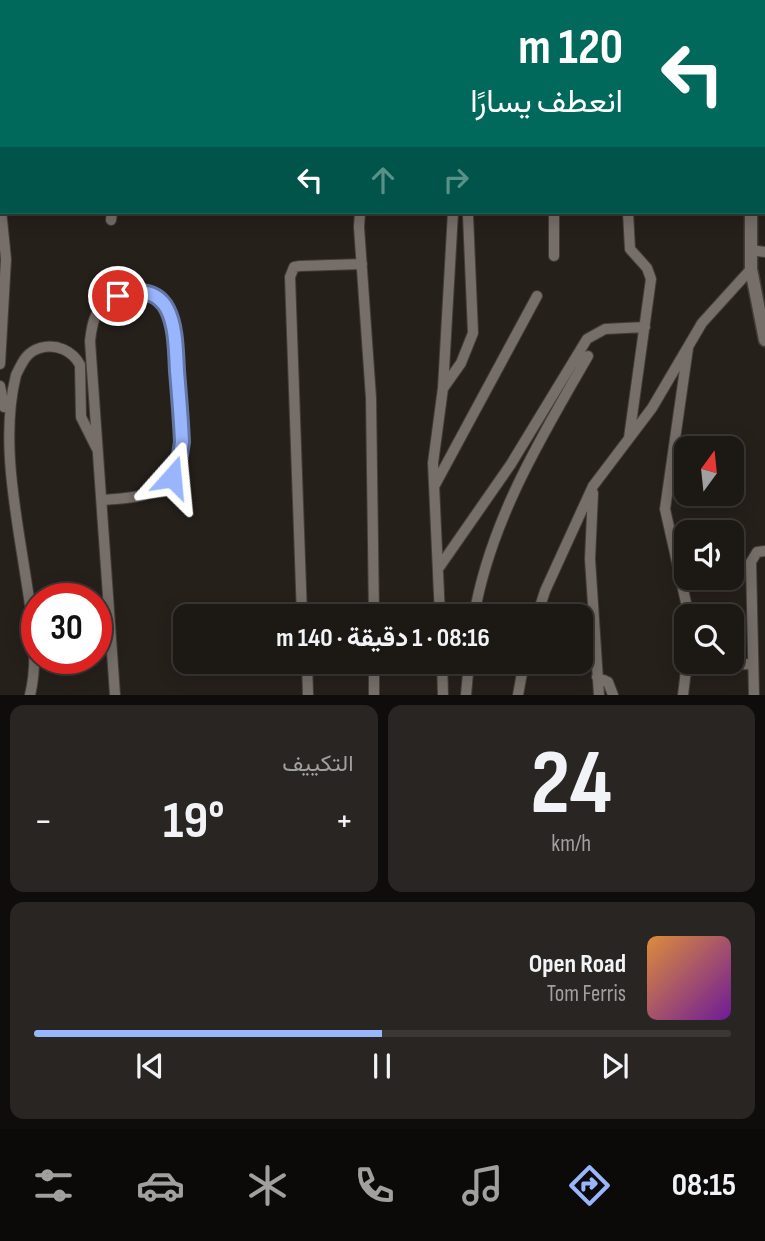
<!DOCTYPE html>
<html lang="ar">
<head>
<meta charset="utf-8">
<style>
  body { margin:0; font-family:"Sofia Sans Condensed",Vazirmatn,sans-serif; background:#292522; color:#f1f3f6; direction:rtl; height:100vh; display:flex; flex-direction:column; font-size:26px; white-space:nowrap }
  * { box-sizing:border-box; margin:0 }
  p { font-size:23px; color:#a0a0a0 }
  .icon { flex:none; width:38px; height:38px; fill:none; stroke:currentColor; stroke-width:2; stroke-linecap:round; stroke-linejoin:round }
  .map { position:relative; height:695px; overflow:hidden; direction:ltr }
  .details { display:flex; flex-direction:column; gap:10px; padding:10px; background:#0f0d0b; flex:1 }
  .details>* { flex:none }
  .hud { position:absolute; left:0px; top:0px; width:766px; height:214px; box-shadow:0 4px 18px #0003,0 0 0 2px #3a3734; direction:rtl; background:#00695c; color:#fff; overflow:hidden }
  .needle { width:46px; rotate:15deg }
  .fabs { position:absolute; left:674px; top:436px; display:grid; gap:14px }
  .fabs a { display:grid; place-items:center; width:70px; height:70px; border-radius:14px; background:#1c1814; box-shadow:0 4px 18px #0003,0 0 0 2px #3a3734; font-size:35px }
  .speed { position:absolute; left:21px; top:583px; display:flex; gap:14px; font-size:35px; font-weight:700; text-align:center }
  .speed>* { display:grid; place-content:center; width:91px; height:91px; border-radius:50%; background:#1c1814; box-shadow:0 4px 18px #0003,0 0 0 2px #3a3734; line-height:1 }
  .speed .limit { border:10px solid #d22; background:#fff; color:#111 }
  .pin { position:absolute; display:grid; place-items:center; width:60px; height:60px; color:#fff; margin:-30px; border:4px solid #fff; border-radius:50%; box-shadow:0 2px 7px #0007 }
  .me { position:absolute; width:77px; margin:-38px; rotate:18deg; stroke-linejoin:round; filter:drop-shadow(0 0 5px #0008) }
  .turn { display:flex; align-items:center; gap:24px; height:147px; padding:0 28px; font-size:32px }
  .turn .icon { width:91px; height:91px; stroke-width:2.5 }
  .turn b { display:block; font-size:49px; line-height:60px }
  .lanes { display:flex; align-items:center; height:66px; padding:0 28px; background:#0003; justify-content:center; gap:35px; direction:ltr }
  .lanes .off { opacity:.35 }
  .big { font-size:52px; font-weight:700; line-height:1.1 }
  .details .card { flex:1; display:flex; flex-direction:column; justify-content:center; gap:10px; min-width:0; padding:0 24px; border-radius:14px; background:#292522 }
  .details .dial { align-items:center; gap:0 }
  .dial b { font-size:91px; line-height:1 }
  .song { display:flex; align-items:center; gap:21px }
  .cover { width:84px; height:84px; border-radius:10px; background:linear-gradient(135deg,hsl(30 70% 55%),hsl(280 70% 35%)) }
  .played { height:7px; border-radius:4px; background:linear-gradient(90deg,#99b5fd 50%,#3a3734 50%) }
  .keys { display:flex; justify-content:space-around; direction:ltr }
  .heat { display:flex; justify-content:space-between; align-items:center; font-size:38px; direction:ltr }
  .details .tiles { flex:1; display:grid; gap:10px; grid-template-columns:1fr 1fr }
  .card:last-child { grid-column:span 2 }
  .trip { position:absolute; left:173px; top:604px; width:420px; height:70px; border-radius:14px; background:#1c1814; box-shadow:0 4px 18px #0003,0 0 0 2px #3a3734; font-weight:700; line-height:70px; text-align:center; direction:rtl }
  .tabs { display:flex; height:112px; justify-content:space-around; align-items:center; background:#0b0a08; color:#a0a0a0 }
  .tabs .icon { width:49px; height:49px }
  .tabs .active { color:#99b5fd }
  .tabs b { font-size:32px; color:#f1f3f6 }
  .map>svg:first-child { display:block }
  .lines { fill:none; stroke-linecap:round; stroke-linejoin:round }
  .minor-casing { stroke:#423d39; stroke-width:12 }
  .tertiary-casing { stroke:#423d39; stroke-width:15 }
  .minor { stroke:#766e68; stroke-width:10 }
  .tertiary { stroke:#766e68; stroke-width:12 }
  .route-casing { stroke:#6376a4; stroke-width:18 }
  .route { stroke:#99b5fd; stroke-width:12 }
</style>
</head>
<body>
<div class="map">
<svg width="765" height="695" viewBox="0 0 765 695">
  <rect width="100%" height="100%" fill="#26201b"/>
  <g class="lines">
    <g class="minor-casing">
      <path id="minor" d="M 235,0 L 237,2
        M 449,0 L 450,2
        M 532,0 L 533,2
        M 588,0 L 589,2
        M 0,47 L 2,45
        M 0,148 L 2,147
        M 0,163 L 2,156
        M 0,200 L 6,259 L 0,364
        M 360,212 L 359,227 L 371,398 L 374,616
        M 628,212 L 630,249 L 647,268 L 651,279 L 629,438
        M 111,220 L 112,212
        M 750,250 L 765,252
        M 554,256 L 554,212
        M 688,348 L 665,509 L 689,616
        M 0,386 L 4,407
        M 444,387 L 461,363 L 473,333 L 468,215
        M 435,485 L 537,296
        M 593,493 L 590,559 L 599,695
        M 102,500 C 125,498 151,499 168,481 C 177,471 182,456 182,442 C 183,412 179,321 161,301 C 144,281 107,296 96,315 C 92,323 91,332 90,341 L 115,695
        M 438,569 L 511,464 L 587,339 L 605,329 L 645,327
        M 302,616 L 290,277 L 294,267 L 300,266 L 362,264
        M 440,616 L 433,463 L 443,388 L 453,212
        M 474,616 C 490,522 541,437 588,356
        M 537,616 L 545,591 L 593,486 L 652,408 L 702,323 L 751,269
        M 307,662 L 308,695
        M 442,662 L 443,695
        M 686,666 L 752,664
        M 597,677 L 608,682 L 613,695
        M 30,695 C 39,658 32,616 26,579 C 16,513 0,439 16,375 C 22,363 26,352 40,348 C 56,343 73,351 80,365 L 81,417 L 97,449
        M 374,695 L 374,662
        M 466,695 L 469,662
        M 518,695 L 524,662
        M 683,695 L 687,662
        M 754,695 L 751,562 L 757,552 L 765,551"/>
    </g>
    <g class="tertiary-casing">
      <path id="tertiary" d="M 647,0 L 650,2
        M 751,212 L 751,269 L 765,340"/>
    </g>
    <use href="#minor" class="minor"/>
    <use href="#tertiary" class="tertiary"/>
  </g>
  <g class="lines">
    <g class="route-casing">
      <path id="route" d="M 118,296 C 176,278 175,331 177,371 C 179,395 181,418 182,442 L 179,461 L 172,477"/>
    </g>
    <use href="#route" class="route"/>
  </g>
</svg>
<div class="fabs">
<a><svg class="needle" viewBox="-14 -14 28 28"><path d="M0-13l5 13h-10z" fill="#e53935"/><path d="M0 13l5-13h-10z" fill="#a0a0a0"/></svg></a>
<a><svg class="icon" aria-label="sound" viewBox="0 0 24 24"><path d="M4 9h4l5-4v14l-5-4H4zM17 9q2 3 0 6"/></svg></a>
<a><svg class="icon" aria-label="search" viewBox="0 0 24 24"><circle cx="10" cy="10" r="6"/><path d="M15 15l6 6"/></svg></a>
</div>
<div class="speed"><div class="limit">30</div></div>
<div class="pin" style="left:118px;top:296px;background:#d93025"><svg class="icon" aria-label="arrive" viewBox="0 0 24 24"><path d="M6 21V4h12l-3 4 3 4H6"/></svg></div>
<svg class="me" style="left:172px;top:477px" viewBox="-20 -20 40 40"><path d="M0-17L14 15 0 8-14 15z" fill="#99b5fd" stroke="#fff" stroke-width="4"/></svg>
<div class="trip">08:16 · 1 دقيقة · 140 m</div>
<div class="hud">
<div class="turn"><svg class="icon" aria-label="left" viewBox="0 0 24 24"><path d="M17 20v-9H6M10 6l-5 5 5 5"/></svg><div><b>120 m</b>انعطف يسارًا</div></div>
<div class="lanes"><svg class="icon" aria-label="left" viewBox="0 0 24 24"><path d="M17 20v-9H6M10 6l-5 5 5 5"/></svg><svg class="icon off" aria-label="ahead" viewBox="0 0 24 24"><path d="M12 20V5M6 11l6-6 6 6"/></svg><svg class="icon off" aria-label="right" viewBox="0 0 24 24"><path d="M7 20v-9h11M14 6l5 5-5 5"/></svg></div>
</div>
</div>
<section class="details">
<div class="tiles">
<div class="card dial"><b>24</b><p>km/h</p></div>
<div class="card"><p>التكييف</p>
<div class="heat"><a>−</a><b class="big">19°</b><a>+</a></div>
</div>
<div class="card">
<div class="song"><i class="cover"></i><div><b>Open Road</b><p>Tom Ferris</p></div></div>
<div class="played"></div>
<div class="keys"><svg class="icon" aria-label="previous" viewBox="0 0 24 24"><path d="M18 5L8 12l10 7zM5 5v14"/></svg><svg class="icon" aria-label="pause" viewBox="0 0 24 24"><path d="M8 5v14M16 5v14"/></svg><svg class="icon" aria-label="next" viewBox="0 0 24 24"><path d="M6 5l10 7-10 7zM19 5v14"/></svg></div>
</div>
</div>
</section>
<nav class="tabs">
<b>08:15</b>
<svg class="icon active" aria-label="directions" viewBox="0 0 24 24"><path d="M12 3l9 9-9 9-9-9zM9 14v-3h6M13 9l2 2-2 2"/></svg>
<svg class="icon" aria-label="music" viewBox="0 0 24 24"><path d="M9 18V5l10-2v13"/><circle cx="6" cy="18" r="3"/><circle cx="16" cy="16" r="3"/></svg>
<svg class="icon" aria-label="phone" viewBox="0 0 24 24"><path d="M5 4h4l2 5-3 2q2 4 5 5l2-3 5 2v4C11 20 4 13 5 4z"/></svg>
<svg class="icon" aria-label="climate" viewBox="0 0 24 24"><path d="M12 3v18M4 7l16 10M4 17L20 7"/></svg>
<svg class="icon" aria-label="car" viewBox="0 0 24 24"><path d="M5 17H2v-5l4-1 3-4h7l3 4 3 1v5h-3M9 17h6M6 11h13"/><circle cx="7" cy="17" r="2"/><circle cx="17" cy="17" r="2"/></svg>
<svg class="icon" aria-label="filters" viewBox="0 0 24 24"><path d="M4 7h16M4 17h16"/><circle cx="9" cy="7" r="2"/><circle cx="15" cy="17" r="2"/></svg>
</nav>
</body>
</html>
